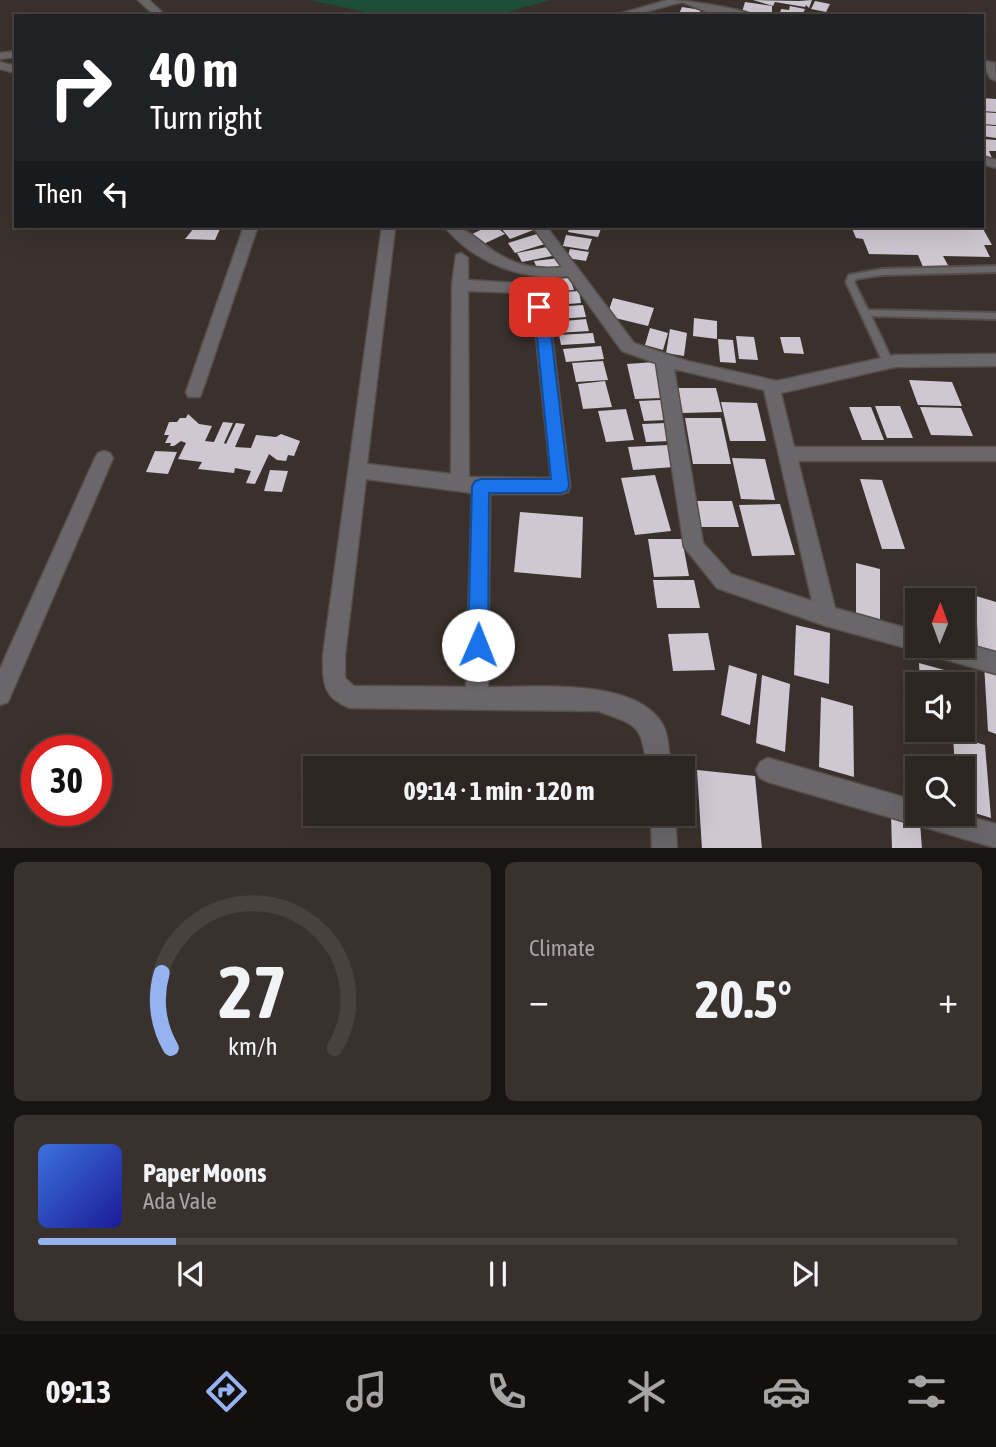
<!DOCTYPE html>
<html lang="en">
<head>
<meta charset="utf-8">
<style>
  body { margin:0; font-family:"Asap Condensed",sans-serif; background:#38312e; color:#f1f3f6; height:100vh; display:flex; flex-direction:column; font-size:26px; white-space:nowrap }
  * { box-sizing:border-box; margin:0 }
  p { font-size:23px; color:#a6a5a5 }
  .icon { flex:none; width:38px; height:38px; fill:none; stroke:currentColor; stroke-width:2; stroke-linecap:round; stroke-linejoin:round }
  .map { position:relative; height:848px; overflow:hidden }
  .panel { display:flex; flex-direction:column; gap:14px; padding:14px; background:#181412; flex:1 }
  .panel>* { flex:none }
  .banner { position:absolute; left:14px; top:14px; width:970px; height:214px; border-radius:0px; box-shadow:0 7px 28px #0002,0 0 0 2px #48423f; background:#202124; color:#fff; overflow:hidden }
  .needle { width:46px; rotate:1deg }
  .buttons { position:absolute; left:905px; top:588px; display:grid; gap:14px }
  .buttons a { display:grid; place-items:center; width:70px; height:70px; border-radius:0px; background:#2c2521; box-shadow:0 7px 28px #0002,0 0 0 2px #48423f; font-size:35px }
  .speed { position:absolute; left:21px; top:735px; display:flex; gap:14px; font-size:35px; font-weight:700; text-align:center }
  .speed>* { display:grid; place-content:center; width:91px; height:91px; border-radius:50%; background:#2c2521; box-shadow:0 7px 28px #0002,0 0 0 2px #48423f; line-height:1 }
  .speed .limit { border:10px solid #d22; background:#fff; color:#111 }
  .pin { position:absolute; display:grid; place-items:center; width:60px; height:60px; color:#fff; margin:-30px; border-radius:14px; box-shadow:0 4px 10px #0006 }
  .me { position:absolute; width:77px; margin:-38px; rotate:1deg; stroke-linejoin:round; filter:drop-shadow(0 0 5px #0008) }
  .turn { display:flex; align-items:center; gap:24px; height:147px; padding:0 21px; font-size:32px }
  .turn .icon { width:91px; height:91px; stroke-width:2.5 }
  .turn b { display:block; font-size:49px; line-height:60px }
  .then { display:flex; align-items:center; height:66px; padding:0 21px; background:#0003; gap:14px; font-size:26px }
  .big { font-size:52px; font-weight:700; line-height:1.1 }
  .panel .widget { flex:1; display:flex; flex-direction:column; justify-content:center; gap:10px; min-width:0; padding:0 24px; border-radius:10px; background:#38312e }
  .panel .dial { align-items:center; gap:0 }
  .dial svg { height:182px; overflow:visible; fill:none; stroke:#48423f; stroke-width:7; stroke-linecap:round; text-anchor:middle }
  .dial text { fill:#f1f3f6; stroke:none }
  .song { display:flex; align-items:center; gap:21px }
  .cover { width:84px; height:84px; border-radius:10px; background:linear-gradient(135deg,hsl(220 70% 55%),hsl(240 70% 35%)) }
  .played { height:7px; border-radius:4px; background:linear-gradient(90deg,#95b2f1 15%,#48423f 15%) }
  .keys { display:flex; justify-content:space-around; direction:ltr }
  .heat { display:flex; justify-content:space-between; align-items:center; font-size:38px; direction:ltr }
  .panel .tiles { flex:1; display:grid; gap:14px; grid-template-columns:1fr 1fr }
  .widget:last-child { grid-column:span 2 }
  .trip { position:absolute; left:303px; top:756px; width:392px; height:70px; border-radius:0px; background:#2c2521; box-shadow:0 7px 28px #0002,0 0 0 2px #48423f; font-weight:700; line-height:70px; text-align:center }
  .tabs { display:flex; height:112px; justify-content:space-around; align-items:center; background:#120f0d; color:#a6a5a5 }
  .tabs .icon { width:49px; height:49px }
  .tabs .on { color:#95b2f1 }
  .tabs b { font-size:32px; color:#f1f3f6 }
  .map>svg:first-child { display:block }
  .green { fill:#1f4f38 }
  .building { fill:#cfc8d3 }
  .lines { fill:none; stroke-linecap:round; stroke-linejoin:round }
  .lane-casing { stroke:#574e4a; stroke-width:4 }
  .street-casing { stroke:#574e4a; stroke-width:3 }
  .lane { fill:#6a676b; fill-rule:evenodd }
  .street { fill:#6a676b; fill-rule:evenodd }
  .route { fill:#1a73e8; stroke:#114b97; stroke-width:2 }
</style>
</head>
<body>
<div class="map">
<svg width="996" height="849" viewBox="0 0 996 849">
  <rect width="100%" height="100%" fill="#3a312c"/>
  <path class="green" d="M 309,0 L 550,0 L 494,16 L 384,16 Z"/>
  <path class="building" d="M 753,0 L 799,1 L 812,0 L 809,8 L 806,5 L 805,7 L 775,2 L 773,6 Z
    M 815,1 L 830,4 L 826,12 L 811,9 Z
    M 745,2 L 772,6 L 772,16 L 742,12 Z
    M 790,6 L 805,9 L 802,16 L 780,13 L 781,9 L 789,10 Z
    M 682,7 L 701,10 L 698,16 L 678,16 Z
    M 982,98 L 996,99 L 996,112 L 982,111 Z
    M 982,112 L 996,113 L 996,125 L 982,124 Z
    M 982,125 L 996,126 L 996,138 L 982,136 Z
    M 982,139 L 996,140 L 996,151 L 989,151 L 992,158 L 982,157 Z
    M 489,226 L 495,226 L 505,234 L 479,246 L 468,236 Z
    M 507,226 L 533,226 L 536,229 L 510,239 L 501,228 Z
    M 570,226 L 602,226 L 598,237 L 568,232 Z
    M 851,226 L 982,227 L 992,245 L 984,245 L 990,257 L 943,256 L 949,267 L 923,267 L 918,255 L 869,254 L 863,239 L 856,238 Z
    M 194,228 L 220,229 L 215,240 L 185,239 Z
    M 537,234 L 545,244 L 515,253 L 508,243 Z
    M 566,235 L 592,239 L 588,250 L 563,246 Z
    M 547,247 L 552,256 L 522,262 L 517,253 Z
    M 570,249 L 589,252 L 586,261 L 567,258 Z
    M 560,258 L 564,268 L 538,271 L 534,261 Z
    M 570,278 L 574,290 L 547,292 L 545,280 Z
    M 579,291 L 581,303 L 555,305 L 552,293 Z
    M 613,298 L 654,308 L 648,326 L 607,316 Z
    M 583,305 L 586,317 L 557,319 L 554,307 Z
    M 694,318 L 717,321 L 717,339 L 693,336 Z
    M 586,319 L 589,331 L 556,333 L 554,322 Z
    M 650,328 L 668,333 L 663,350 L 645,345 Z
    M 670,329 L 687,333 L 684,356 L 666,353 Z
    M 593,333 L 595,343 L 561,345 L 559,335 Z
    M 736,336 L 754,337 L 758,360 L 739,359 Z
    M 780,337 L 800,337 L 804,354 L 784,353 Z
    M 718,339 L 733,340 L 736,363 L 720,362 Z
    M 601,346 L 604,359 L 566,362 L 563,349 Z
    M 603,361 L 608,380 L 576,382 L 572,363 Z
    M 655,362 L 663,398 L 635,399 L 627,364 Z
    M 909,380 L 952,382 L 962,406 L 918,405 Z
    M 605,381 L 612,407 L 583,409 L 578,384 Z
    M 677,388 L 716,388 L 722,412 L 682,413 Z
    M 661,400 L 666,420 L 644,421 L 639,401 Z
    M 721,402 L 757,403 L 766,441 L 730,441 Z
    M 875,406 L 900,406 L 913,438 L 887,438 Z
    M 849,407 L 871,407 L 884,440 L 862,440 Z
    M 920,407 L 961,408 L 973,436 L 931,435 Z
    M 626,409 L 634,440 L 606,442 L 598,411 Z
    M 188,414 L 199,424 L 212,426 L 205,441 L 214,442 L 223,422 L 233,423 L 224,443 L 226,444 L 236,423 L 245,424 L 235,447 L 251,448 L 256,435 L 276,437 L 281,434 L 300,441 L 294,456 L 288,455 L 286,461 L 277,460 L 269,454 L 255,484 L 246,483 L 251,471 L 235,468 L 234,473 L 198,469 L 202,462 L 178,459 L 186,443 L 181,441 L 174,446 L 170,446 L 171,443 L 165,443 L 169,435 L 164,435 L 169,422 L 177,422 L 180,418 L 186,418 Z
    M 685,418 L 721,418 L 731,464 L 693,464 Z
    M 666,423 L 671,441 L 646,442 L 642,424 Z
    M 668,445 L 674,467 L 633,470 L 628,447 Z
    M 155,451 L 177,452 L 168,474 L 146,472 Z
    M 732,458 L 765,459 L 775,500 L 741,499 Z
    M 270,470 L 288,471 L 282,492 L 264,491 Z
    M 655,475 L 671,531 L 635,535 L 621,478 Z
    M 860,479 L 882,480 L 905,549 L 882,549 Z
    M 692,501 L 732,501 L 739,527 L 698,527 Z
    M 780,504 L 795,555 L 752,556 L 739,505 Z
    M 520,512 L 583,517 L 581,578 L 514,572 Z
    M 648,539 L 682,539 L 689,576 L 654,577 Z
    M 856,563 L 880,569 L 880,623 L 856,618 Z
    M 653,580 L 694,580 L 700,608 L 657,608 Z
    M 976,596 L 996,602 L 996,654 L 978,649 Z
    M 796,625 L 830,633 L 829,684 L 794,675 Z
    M 708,633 L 715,670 L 673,671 L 668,634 Z
    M 919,663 L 948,671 L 948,684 L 920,684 Z
    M 984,664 L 996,667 L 996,734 L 988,731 Z
    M 729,665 L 757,674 L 750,725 L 721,715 Z
    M 762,675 L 790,684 L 785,752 L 756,743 Z
    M 821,697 L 853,706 L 854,777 L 819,767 Z
    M 953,736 L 985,745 L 991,818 L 962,809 L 962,768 L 955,768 Z
    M 697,770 L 755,776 L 762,849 L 702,849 Z
    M 891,815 L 920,823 L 922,849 L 892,849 Z"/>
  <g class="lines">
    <g class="lane-casing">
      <path id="lane" d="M 996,266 L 996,272 L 882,275 L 856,279 L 854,282 L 868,310 L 996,313 L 996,319 L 871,316 L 893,362 L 888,366 L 883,362 L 846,282 L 849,275 L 882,269 Z"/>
    </g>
    <g class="street-casing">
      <path id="street" d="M 138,0 L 149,0 L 166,16 L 155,16 Z
        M 667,0 C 684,0 742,8 755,16 L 707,12 L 682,2 L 630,16 L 612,16 Z
        M 16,51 L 16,57 L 0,59 L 0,53 Z
        M 985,61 L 995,63 L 996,81 L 990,78 L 983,63 Z
        M 0,62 L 16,66 L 16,73 L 0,69 Z
        M 982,156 L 996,160 L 996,168 L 982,164 Z
        M 244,226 L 258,226 L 202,392 L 200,397 L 188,397 L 186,392 Z
        M 382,226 L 395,228 L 367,464 L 451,474 L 452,285 L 456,255 L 461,253 L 468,258 L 468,280 L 530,284 L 543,297 L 550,318 L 570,486 L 568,492 L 561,494 L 490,494 L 488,687 C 536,688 636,677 663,725 C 669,737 669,755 671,768 L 647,768 C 641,724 639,726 598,711 L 350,708 C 322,697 323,682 323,655 ZM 468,291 L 521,293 L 528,299 L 534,318 L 551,478 L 469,477 ZM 366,479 L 472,493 L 466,687 L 354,686 L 345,678 L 345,655 Z
        M 444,226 C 467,225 478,242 497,253 C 517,266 538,270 562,267 L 532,226 L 546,226 L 634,343 L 687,361 L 777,381 L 895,355 L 996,354 L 996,366 L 895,367 L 781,393 L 794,447 L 996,447 L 996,461 L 798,461 L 835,608 L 917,631 L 917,646 L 962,646 L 962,643 L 996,652 L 996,674 L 933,656 L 925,653 L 923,649 L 917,651 L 826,626 L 717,588 L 684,547 L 656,363 L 622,351 L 568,276 C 522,281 474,263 444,226 ZM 674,369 L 764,390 L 812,601 L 731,574 L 703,543 Z
        M 104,451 L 110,453 L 113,458 L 8,702 L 0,705 L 0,669 L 95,458 L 98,453 Z
        M 768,758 L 917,801 L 917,814 L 961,814 L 996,824 L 996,848 L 768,782 L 760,778 L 756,770 L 760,762 Z
        M 651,814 L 675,814 L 677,849 L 652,849 Z"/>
    </g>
    <use href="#lane" class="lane"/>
    <use href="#street" class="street"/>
  </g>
  <path class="route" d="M 539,302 L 544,303 L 549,317 L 569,486 L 567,491 L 561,493 L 489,493 L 488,645 L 485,652 L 478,655 L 471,652 L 468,645 L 472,486 L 475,481 L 481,479 L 551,479 L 535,317 L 532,307 Z"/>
</svg>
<div class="buttons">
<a><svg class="needle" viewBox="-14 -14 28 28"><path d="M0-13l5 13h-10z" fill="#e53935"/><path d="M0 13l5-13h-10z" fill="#a6a5a5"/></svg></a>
<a><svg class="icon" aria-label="sound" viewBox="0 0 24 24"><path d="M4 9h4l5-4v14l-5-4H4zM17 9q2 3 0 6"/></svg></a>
<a><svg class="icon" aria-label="search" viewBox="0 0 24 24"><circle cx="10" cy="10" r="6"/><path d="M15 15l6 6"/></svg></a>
</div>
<div class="speed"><div class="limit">30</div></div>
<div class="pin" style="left:539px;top:307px;background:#d93025"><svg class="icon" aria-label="arrive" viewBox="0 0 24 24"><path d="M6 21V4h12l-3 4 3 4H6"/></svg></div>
<svg class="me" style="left:478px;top:645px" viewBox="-20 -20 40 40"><circle r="19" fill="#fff"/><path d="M0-13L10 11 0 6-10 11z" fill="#1a73e8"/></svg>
<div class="trip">09:14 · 1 min · 120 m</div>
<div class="banner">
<div class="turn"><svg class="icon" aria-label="right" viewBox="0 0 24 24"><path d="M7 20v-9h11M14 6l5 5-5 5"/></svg><div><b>40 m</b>Turn right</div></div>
<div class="then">Then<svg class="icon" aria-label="left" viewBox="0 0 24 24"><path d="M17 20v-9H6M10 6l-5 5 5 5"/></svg></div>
</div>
</div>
<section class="panel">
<div class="tiles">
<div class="widget dial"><svg viewBox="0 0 100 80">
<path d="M14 69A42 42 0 1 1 86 69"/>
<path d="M14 69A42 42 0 0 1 10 36" stroke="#95b2f1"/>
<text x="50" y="56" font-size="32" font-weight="700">27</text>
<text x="50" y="72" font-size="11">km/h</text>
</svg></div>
<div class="widget"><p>Climate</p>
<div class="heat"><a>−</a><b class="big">20.5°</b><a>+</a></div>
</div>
<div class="widget">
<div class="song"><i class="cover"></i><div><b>Paper Moons</b><p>Ada Vale</p></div></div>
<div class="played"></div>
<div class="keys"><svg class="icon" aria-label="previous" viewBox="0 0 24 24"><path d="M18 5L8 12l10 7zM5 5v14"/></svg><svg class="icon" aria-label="pause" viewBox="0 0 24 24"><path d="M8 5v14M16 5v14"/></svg><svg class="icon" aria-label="next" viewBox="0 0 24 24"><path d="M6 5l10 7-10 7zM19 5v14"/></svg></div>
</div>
</div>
</section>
<nav class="tabs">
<b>09:13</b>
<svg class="icon on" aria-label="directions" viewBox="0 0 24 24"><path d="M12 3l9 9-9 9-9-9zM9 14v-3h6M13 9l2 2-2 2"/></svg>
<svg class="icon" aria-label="music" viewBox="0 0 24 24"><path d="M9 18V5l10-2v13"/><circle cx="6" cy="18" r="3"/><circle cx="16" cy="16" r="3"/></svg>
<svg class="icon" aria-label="phone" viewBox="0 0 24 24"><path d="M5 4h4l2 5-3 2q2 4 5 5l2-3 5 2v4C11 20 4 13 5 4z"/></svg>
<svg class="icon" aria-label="climate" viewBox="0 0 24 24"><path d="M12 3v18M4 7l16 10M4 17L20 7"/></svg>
<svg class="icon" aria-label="car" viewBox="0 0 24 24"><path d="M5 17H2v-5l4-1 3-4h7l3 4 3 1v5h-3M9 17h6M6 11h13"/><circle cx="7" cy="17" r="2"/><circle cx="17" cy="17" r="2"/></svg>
<svg class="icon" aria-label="filters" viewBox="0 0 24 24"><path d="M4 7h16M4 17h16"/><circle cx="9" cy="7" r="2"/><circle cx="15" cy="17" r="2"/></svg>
</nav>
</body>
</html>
